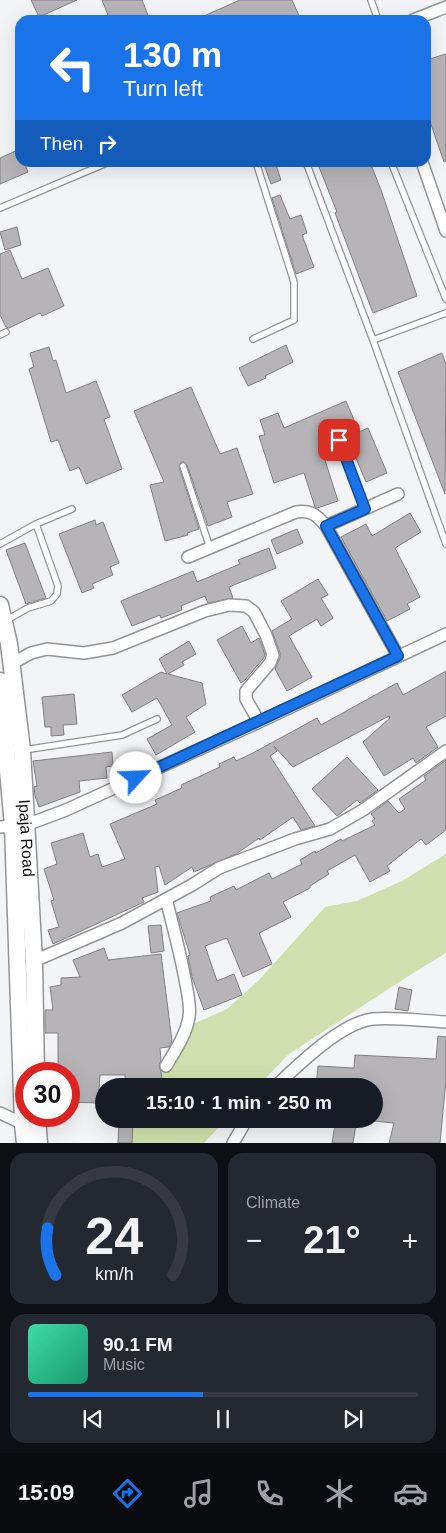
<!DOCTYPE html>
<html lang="en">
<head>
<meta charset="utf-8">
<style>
  body { margin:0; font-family:Arial,sans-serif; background:#242831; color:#f1f3f6; height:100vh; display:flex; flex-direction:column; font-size:19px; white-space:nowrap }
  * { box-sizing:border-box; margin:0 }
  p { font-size:16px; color:#9ea1a6 }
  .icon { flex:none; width:28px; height:28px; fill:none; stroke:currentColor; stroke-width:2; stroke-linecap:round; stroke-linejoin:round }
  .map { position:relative; height:1143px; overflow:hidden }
  .side { display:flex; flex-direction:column; gap:10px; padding:10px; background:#0d0f14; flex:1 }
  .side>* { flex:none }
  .banner { position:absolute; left:15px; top:15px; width:416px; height:152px; border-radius:15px; box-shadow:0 5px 20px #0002; background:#1a73e8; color:#fff; overflow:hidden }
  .speed { position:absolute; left:15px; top:1062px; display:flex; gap:10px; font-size:25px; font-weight:700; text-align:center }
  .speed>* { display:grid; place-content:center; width:65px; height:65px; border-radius:50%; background:#171b24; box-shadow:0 5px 20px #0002; line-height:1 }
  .speed .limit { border:8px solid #d22; background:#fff; color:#111 }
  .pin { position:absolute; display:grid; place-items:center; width:42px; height:42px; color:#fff; margin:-21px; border-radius:10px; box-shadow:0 2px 8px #0006 }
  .me { position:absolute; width:55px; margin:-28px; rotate:65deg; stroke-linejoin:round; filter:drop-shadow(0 0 4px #0008) }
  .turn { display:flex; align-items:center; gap:18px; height:105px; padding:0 25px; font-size:22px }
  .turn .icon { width:65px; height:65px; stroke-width:2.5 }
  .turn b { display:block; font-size:35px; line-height:42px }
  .then { display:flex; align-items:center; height:48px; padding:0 25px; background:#0003; gap:10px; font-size:19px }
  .big { font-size:38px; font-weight:700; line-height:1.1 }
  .side .card { flex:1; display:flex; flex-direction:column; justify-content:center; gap:8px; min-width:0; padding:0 18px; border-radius:15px; background:#242831 }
  .side .dial { align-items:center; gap:0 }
  .dial svg { height:130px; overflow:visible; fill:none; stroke:#363941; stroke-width:7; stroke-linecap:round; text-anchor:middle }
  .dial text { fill:#f1f3f6; stroke:none }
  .song { display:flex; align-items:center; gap:15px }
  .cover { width:60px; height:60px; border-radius:8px; background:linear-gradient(135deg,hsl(160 70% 55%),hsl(160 70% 35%)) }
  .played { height:5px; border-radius:2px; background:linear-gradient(90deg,#1a73e8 45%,#363941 45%) }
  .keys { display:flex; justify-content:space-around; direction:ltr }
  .heat { display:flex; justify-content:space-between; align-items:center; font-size:28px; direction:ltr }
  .side .tiles { flex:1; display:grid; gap:10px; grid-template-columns:1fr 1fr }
  .card:last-child { grid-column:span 2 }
  .trip { position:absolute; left:95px; top:1078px; width:288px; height:50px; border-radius:25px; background:#171b24; box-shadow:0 5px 20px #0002; font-weight:700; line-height:50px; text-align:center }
  .tabs { display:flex; height:80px; justify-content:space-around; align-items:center; background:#090b0e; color:#9ea1a6 }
  .tabs .icon { width:35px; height:35px }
  .tabs .active { color:#1a73e8 }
  .tabs b { font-size:22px; color:#f1f3f6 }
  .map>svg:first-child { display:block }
  .green { fill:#d0dfad }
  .building { fill:#b6b4b6; stroke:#818081 }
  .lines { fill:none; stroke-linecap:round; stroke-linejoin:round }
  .service-casing { stroke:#939495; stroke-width:8 }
  .minor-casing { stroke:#939495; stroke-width:14 }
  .secondary-casing { stroke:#939495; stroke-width:19 }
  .service { stroke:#fff; stroke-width:5.5 }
  .minor { stroke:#fff; stroke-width:11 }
  .secondary { stroke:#fff; stroke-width:16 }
  .route-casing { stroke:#114b97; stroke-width:12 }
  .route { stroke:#1a73e8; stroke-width:9 }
  .labels { text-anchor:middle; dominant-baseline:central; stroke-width:4; stroke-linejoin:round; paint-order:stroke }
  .street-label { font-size:16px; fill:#0f1010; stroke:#f3f4f6 }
</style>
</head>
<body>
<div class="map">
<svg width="446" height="1143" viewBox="0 0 446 1143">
  <rect width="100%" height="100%" fill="#f3f4f6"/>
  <path class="green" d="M 446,854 L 446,953 L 410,975 L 289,1054 L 258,1086 L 146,1086 L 184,1028 L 227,1009 L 259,980 L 325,907 L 357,901 L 402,881 Z
    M 128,1119 L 227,1119 L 204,1143 L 128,1143 Z"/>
  <path class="building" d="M 31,0 L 77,0 L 39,17 Z
    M 102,0 L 142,0 L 150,20 L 110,20 Z
    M 240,0 L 292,0 L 301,20 L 195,20 Z
    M 446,54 L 446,161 L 444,162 L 426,110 L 426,60 Z
    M 20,149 L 20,162 L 24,162 L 28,172 L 0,184 L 0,158 Z
    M 263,162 L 275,162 L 281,180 L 271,184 Z
    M 317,162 L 370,162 L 381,190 L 417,296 L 373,313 L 335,213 L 337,212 Z
    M 280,195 L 290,219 L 301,215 L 307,233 L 302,235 L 314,267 L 296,274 L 272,198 Z
    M 17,227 L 21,245 L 5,250 L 0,232 Z
    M 10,250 L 22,279 L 48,268 L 64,306 L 42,316 L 40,313 L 9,328 L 6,327 L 0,315 L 0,254 Z
    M 286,345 L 293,362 L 265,376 L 266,378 L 248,386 L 239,368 Z
    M 49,347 L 53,361 L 56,360 L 66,393 L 96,381 L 110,417 L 104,419 L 122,469 L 86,484 L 79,467 L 70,471 L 58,440 L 51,442 L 29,369 L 34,367 L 30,353 Z
    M 442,353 L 446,364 L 445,494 L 398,372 Z
    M 191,387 L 220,454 L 237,448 L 253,494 L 227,502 L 232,517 L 208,526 L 187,465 L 184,462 L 181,462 L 179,467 L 199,529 L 187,533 L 188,535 L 165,541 L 150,485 L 164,482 L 134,411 Z
    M 346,401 L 359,432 L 368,428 L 387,473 L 366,482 L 343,427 L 318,438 L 338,501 L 317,508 L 315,507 L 304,473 L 274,483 L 259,436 L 265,435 L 260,420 L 278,413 L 284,428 Z
    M 410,513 L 421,532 L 395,548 L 420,597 L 407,604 L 410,609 L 387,621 L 341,537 L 366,524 L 372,536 Z
    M 95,520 L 96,525 L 103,522 L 119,563 L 110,567 L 113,575 L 92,584 L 94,588 L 82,593 L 59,534 Z
    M 297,529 L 303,543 L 277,554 L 271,540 Z
    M 25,543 L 46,598 L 26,604 L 6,550 Z
    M 269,548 L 276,568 L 229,587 L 233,598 L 208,603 L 205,596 L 181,606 L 182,610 L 161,618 L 160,615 L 132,626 L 121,601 L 193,571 L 197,582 L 240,564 L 238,560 Z
    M 318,579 L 328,595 L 321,598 L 333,618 L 321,626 L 317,619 L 289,636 L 312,677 L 287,691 L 275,669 L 280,658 L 280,653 L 272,631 L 292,619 L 281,601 Z
    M 242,626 L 251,643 L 259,638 L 265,655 L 263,659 L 245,680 L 241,683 L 217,640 Z
    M 189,641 L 196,654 L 182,662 L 184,665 L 168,674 L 202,683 L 206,704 L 186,717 L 195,732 L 156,755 L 147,739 L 172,725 L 157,698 L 132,712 L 122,695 L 161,672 L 167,674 L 159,659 Z
    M 446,671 L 446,716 L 426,727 L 438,747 L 416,763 L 413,758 L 384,776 L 363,742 L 390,718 L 389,716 L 293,767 L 274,746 L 277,751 L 270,756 L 315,826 L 301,830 L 293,817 L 260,840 L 259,838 L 236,854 L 194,872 L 192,867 L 165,885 L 159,866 L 155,867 L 158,892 L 142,898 L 144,902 L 53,944 L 48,930 L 59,927 L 51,901 L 54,900 L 44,869 L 57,864 L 51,843 L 83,833 L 90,857 L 98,854 L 102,867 L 125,859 L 110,824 L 157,804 L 155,800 L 182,788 L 181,785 L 220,767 L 219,764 L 234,757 L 236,761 L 253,753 L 317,718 L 321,725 L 397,683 L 403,695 Z
    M 74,694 L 77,724 L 63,725 L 64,735 L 51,736 L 51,727 L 45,727 L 42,697 Z
    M 112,752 L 113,766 L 106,767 L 107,778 L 79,781 L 80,792 L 39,807 L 35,796 L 34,787 L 37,786 L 33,761 Z
    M 347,757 L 378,790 L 360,803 L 357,800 L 337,816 L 312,789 Z
    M 446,760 L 446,830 L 426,845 L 421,839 L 387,866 L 390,871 L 370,882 L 355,855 L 327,871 L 329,874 L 310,886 L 310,888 L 283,902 L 291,917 L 259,933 L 272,964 L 243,977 L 227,938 L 205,946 L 217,981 L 234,974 L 242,995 L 204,1010 L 192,977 L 188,956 L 190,955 L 177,913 L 211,901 L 210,897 L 234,886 L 236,890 L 269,873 L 272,879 L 302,864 L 300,860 L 315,851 L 316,853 L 341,839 L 342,841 L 375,825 L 372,821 L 375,819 L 371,814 L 388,801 L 399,813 L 405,809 L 399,799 L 426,780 L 424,776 Z
    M 161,925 L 164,951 L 151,953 L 148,926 Z
    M 104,948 L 108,960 L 161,954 L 172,1041 L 169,1047 L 160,1048 L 161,1060 L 159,1066 L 161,1072 L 162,1079 L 125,1081 L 125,1075 L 100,1075 L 98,1103 L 69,1102 L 69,1074 L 58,1074 L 58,1033 L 45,1033 L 45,1010 L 53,1010 L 50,987 L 61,985 L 61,978 L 80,977 L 73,960 Z
    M 399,987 L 412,990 L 408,1011 L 395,1009 Z
    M 438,1036 L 446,1037 L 446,1080 L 440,1143 L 389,1143 L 394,1123 L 374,1121 L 374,1086 L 316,1086 L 318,1066 L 354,1068 L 355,1055 L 436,1059 Z
    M 119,1119 L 133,1119 L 132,1143 L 118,1143 Z
    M 336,1119 L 357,1119 L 353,1143 L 332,1143 Z"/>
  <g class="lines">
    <g class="service-casing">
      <path id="service" d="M 371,0 L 378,20
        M 306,162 L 373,340 L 446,544
        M 391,162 L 446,299
        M 0,208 L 109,162
        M 0,335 L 6,332
        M 253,339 L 294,320 L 294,282 L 256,162
        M 373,340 L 446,313
        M 339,440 L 365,509
        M 183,466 L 210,548
        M 0,544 L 36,524 L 72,509
        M 5,621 L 28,608 L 51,601 L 57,594 L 58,586 L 36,524
        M 24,750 L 122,735 L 157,719"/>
    </g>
    <g class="minor-casing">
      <path id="minor" d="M 413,20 L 446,7
        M 422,162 L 446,231
        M 326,526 L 398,494
        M 188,557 L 296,512 C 311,510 317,515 326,526 L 398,656
        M 11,664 L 31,653 L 47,649 L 84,653 L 113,648 L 205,611 L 229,605 L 246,606 L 254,612 L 266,635 L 273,655 L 270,663 L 246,691 L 246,699 L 259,722
        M 0,827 L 26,825 L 66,810 L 259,722 L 446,634
        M 34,961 L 122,923 L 192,885 L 219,868 L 295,839 L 330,829 L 363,810 L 446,751
        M 166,1066 C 175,1051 186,1035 189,1017 C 191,1005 187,991 185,979 C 180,952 173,926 166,899
        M 276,1086 C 298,1065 342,1022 373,1019 C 397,1017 422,1021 446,1022
        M 0,1113 L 28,1126
        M 233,1143 L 247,1119"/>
    </g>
    <g class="secondary-casing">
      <g id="secondary">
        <path id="s1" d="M 0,605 L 9,644 L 22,750 L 34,961 L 36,1074"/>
        <path d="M 0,681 L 13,826 L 23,1124 L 25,1143"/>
        <path d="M 37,1116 L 39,1143"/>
      </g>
    </g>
    <use href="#service" class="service"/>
    <use href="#minor" class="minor"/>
    <use href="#secondary" class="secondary"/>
  </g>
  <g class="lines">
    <g class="route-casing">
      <path id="route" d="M 136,778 L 398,656 L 326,526 L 365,509 L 339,440"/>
    </g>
    <use href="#route" class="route"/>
  </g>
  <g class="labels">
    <g class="street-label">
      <text stroke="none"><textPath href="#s1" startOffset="235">Ipaja Road</textPath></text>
    </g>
  </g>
</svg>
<div class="speed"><div class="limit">30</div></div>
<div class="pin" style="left:339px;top:440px;background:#d93025"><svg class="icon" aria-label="arrive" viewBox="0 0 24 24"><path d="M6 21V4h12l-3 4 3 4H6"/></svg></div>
<svg class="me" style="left:136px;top:778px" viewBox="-20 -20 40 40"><circle r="19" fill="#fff"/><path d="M0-13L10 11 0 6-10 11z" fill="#1a73e8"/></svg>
<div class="trip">15:10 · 1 min · 250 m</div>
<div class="banner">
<div class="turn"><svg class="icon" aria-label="left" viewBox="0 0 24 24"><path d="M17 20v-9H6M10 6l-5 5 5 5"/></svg><div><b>130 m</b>Turn left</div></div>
<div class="then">Then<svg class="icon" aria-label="right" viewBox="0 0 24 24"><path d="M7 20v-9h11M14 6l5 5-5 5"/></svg></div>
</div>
</div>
<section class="side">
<div class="tiles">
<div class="card dial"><svg viewBox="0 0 100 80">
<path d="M14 69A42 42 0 1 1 86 69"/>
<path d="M14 69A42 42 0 0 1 9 40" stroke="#1a73e8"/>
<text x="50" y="56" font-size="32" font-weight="700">24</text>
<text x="50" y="72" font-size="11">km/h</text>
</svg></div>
<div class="card"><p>Climate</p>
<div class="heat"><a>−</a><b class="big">21°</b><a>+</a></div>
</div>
<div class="card">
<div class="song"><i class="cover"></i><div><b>90.1 FM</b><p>Music</p></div></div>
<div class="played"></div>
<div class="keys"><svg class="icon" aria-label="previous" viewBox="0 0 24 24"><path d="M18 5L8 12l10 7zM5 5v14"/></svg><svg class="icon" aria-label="pause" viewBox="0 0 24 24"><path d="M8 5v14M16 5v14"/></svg><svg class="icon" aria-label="next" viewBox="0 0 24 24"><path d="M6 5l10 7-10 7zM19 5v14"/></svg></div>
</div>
</div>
</section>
<nav class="tabs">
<b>15:09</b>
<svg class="icon active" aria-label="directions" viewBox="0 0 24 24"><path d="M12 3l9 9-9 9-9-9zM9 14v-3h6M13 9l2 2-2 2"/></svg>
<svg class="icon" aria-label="music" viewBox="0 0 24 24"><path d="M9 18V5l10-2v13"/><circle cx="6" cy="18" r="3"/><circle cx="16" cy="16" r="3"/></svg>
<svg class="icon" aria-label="phone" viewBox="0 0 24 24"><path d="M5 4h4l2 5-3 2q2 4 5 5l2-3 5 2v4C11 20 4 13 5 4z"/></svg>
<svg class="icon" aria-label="climate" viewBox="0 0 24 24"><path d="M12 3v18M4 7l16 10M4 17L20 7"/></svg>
<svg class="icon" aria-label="car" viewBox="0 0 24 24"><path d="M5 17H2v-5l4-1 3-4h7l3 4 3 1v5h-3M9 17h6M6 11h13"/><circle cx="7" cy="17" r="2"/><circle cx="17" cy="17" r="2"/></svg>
</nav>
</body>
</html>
